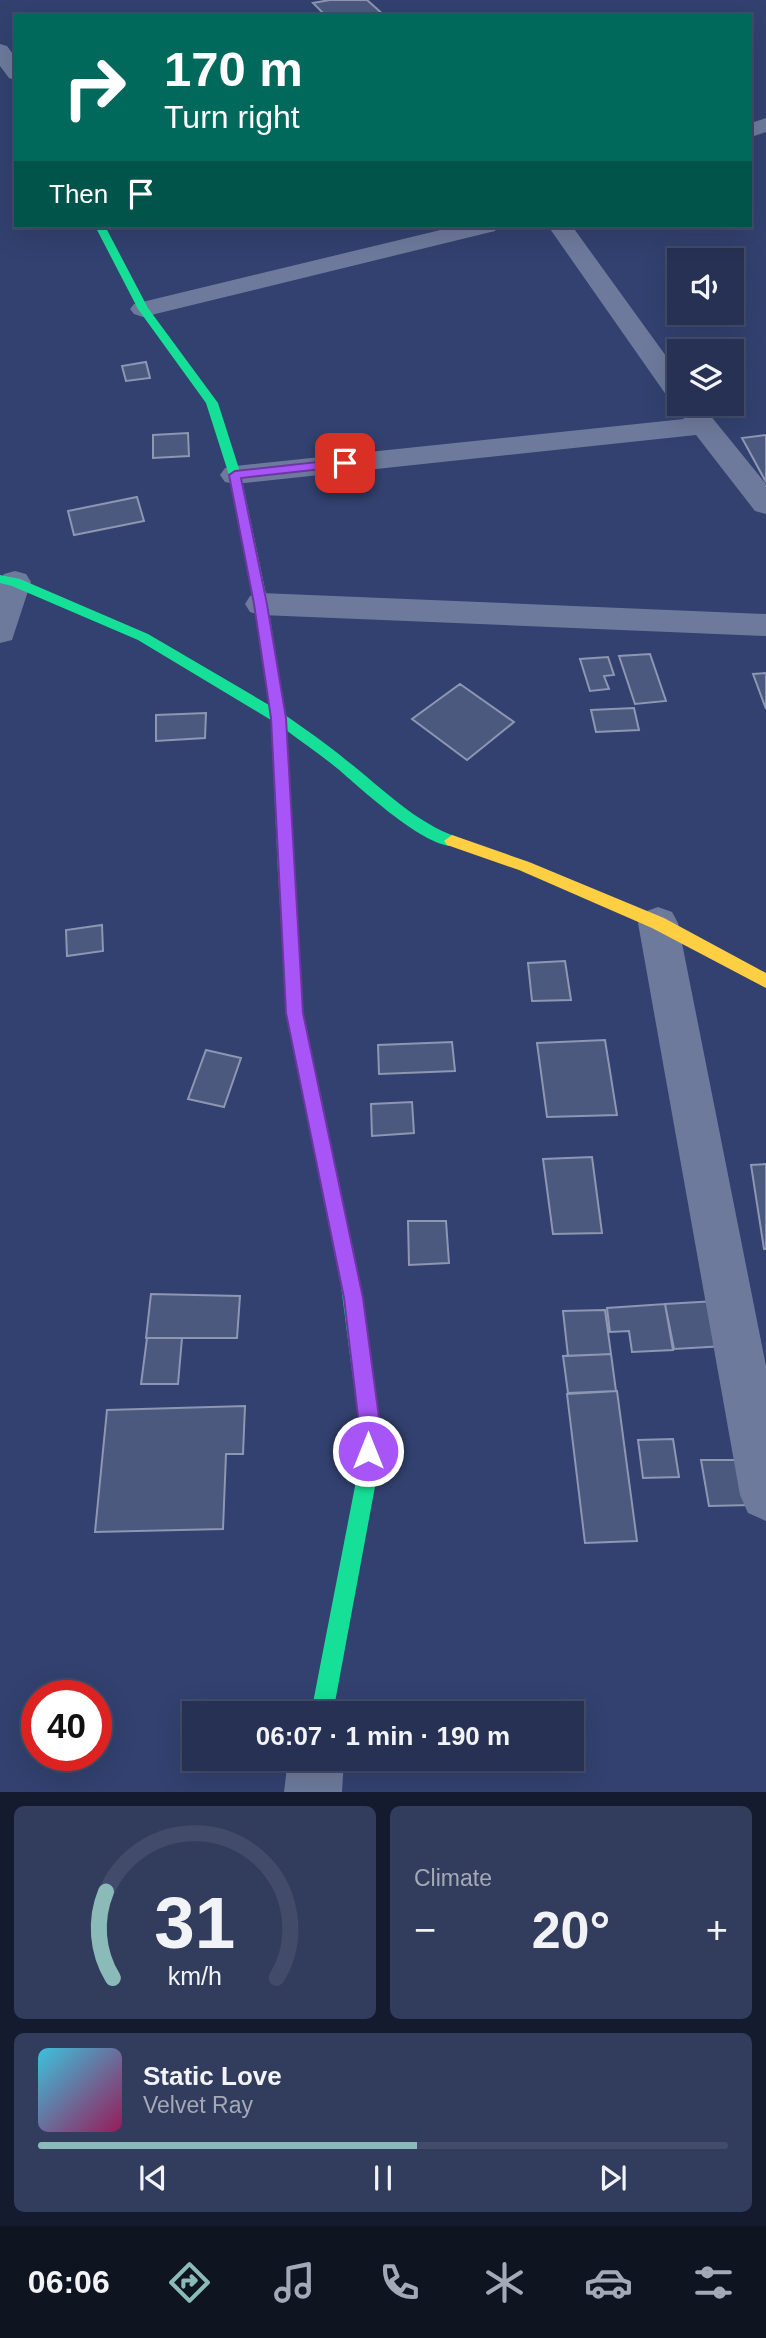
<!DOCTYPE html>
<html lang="en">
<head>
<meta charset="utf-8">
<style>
  body { margin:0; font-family:Arial,sans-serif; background:#323d5d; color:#f1f3f6; height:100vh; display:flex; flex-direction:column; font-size:26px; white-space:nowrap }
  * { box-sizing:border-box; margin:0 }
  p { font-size:23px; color:#a4a9b8 }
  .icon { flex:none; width:38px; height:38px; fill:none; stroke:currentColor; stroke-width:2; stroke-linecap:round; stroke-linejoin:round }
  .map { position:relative; height:1792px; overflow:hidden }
  .panel { display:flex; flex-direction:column; gap:14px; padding:14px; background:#151b2e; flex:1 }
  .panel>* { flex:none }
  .top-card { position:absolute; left:14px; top:14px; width:738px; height:214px; border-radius:0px; box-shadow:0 7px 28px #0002,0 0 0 2px #424c6a; background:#00695c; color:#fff; overflow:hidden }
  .controls { position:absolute; left:667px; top:248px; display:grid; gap:14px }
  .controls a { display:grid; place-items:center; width:77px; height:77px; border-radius:0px; background:#263153; box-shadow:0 7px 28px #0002,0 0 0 2px #424c6a; font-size:35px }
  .speed { position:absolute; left:21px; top:1680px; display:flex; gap:14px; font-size:35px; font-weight:700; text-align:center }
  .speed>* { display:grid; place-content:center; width:91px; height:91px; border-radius:50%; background:#263153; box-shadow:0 7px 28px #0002,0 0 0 2px #424c6a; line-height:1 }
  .speed .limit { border:10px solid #d22; background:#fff; color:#111 }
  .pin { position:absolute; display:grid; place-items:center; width:60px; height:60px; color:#fff; margin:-30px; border-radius:14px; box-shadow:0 4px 10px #0006 }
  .me { position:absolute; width:77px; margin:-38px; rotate:0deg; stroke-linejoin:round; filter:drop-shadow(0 0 5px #0008) }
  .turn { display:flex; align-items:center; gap:24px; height:147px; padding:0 35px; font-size:32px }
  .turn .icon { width:91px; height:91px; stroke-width:2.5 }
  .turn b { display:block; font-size:49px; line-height:60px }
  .then { display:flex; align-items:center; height:66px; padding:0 35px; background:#0003; gap:14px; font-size:26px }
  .big { font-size:52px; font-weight:800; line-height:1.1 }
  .panel .card { flex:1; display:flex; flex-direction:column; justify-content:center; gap:10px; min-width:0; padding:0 24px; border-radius:10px; background:#323d5d }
  .panel .dial { align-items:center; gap:0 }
  .dial svg { height:182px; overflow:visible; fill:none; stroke:#424c6a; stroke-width:7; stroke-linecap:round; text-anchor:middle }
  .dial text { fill:#f1f3f6; stroke:none }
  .song { display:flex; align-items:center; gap:21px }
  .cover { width:84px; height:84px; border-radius:10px; background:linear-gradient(135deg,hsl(190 70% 55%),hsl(330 70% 35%)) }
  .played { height:7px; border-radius:4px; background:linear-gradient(90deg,#8bbbb9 55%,#424c6a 55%) }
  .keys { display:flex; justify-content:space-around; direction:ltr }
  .heat { display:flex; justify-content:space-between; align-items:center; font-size:38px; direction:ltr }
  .panel .tiles { flex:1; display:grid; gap:14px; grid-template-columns:1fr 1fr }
  .card:last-child { grid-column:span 2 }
  .trip { position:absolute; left:182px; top:1701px; width:402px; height:70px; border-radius:0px; background:#263153; box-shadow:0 7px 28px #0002,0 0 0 2px #424c6a; font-weight:800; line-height:70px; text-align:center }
  .tab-bar { display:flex; height:112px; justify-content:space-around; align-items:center; background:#0f1421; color:#a4a9b8 }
  .tab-bar .icon { width:49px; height:49px }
  .tab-bar .on { color:#8bbbb9 }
  .tab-bar b { font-size:32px; color:#f1f3f6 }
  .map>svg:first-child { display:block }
  .building { fill:#4c597e; stroke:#8d96b2; stroke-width:2 }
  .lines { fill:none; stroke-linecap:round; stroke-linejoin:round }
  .street { fill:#6e7a9c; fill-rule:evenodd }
  .fast { fill:#16e098; fill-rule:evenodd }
  .slow { fill:#ffcf43; fill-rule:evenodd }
  .jam { fill:#f24e42; fill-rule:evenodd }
  .route { fill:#a855f7; stroke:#6d37a1; stroke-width:2 }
</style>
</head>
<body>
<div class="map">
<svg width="766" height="1792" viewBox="0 0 766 1792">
  <rect width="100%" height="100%" fill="#32416f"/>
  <path class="building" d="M 330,0 L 367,0 L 385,16 L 326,16 L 313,3 Z
    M 146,362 L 150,378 L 126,381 L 122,366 Z
    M 188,433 L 189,456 L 153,458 L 153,435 Z
    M 766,435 L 766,482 L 742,438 Z
    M 137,497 L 144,521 L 74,535 L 68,511 Z
    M 650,654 L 666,701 L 635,704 L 619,656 Z
    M 608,657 L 614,675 L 604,676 L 609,689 L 590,691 L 580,659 Z
    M 766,673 L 766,709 L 753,674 Z
    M 460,684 L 514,722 L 467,760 L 412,719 Z
    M 634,708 L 639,730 L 596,732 L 591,710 Z
    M 206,713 L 205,738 L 156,741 L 156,715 Z
    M 102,925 L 103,951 L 67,956 L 66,930 Z
    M 565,961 L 571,1000 L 532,1001 L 528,963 Z
    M 605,1040 L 617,1115 L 547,1117 L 537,1043 Z
    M 452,1042 L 455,1071 L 379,1074 L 378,1045 Z
    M 206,1050 L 241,1058 L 224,1107 L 188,1099 Z
    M 412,1102 L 414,1133 L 372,1136 L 371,1104 Z
    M 592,1157 L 602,1233 L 553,1234 L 543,1159 Z
    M 766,1164 L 766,1249 L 764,1249 L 751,1165 Z
    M 408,1221 L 446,1221 L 449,1263 L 409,1265 Z
    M 151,1294 L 240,1296 L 237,1338 L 146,1338 Z
    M 716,1301 L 725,1346 L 674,1349 L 665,1304 Z
    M 665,1304 L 673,1350 L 632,1352 L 629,1331 L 610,1332 L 607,1308 Z
    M 605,1310 L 611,1354 L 568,1356 L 563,1311 Z
    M 147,1338 L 182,1338 L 178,1384 L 141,1384 Z
    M 611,1354 L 616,1391 L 568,1393 L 563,1356 Z
    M 617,1391 L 637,1541 L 585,1543 L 567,1394 Z
    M 245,1406 L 243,1454 L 226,1454 L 223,1529 L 95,1532 L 107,1410 Z
    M 673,1439 L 679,1477 L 643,1478 L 638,1440 Z
    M 701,1460 L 743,1460 L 751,1505 L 709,1506 Z"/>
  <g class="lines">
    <path class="street" d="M 0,44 L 7,46 L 16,58 L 16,80 L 9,78 L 0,66 Z
      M 766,118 L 766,132 L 751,137 L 751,123 Z
      M 457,226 L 498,226 L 495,231 L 143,317 L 134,314 L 130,309 L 134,304 Z
      M 548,226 L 572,226 L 679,374 L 679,404 L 701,404 L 766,484 L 766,514 L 755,511 L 696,435 L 235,484 L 225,482 L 220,475 L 225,468 L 235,466 L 684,419 L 674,406 L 677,401 L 669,399 Z
      M 15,571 L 26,574 L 31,582 L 12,640 L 0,643 L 0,581 L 4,574 Z
      M 261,593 L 766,614 L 766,636 L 261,615 L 250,612 L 245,604 L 250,596 Z
      M 658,907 L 672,912 L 678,923 L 766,1366 L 766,1521 L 748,1513 L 740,1495 L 638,923 L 644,912 Z
      M 288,1759 L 344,1759 L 342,1792 L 284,1792 Z"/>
    <path class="fast" d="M 95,226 L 105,226 L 148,308 L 218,403 L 241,475 L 268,604 L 285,715 C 305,729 327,744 346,760 C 381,787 414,822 457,837 L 460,841 L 457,845 C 431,854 358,786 338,769 C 321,755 303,743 286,730 L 294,872 L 291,876 L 281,876 L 278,872 L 271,720 L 138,640 L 12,586 L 0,583 L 0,575 L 20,579 L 148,634 L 269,705 L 254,604 L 229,475 L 206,403 L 138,309 Z
      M 351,1276 L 358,1279 L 361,1286 L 379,1425 L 377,1476 L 333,1713 L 311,1713 L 357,1476 L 359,1425 L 341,1286 L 344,1279 Z"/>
    <path class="slow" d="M 452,835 L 529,862 L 664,918 L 766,973 L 766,988 L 652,928 L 519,870 L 447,845 L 444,841 Z"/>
    <path class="jam" d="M 286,866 L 291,868 L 294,872 L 302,1013 L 361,1286 L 358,1293 L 351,1296 L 344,1293 L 341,1286 L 286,1013 L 278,872 L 281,868 Z"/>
  </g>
  <path class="route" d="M 345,459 L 351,463 L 349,466 L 241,478 L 267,604 L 286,718 L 303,1013 L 363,1298 L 380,1425 L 379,1451 L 376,1458 L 368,1461 L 361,1458 L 358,1451 L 359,1425 L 344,1298 L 286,1013 L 271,718 L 254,604 L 229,475 L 235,471 Z"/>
</svg>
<div class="controls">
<a><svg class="icon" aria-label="sound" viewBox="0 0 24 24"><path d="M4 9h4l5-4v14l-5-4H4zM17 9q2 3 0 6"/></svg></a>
<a><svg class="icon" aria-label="layers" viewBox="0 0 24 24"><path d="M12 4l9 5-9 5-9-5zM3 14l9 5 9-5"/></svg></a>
</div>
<div class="speed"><div class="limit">40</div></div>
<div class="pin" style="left:345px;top:463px;background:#d93025"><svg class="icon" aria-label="arrive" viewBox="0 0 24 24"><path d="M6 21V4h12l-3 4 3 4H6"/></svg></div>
<svg class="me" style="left:368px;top:1451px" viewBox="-20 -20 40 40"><circle r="17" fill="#a855f7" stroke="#fff" stroke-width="3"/><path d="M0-11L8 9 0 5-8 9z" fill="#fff"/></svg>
<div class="trip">06:07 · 1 min · 190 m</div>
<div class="top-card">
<div class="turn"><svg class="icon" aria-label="right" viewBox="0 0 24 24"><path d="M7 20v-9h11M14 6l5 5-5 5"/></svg><div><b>170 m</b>Turn right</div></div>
<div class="then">Then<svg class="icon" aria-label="arrive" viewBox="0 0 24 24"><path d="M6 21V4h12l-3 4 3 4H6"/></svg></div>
</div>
</div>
<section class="panel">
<div class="tiles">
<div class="card dial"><svg viewBox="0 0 100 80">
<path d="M14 69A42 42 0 1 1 86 69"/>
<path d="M14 69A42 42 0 0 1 11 31" stroke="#8bbbb9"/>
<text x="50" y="56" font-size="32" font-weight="700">31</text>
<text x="50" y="72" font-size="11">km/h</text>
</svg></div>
<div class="card"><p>Climate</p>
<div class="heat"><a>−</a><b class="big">20°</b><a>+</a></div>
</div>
<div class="card">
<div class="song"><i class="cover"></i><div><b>Static Love</b><p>Velvet Ray</p></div></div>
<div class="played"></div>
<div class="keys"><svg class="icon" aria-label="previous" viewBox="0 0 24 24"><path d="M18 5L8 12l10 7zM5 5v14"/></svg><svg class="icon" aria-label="pause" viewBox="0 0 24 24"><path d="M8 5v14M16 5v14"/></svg><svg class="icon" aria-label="next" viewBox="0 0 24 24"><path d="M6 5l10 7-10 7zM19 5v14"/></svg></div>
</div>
</div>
</section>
<nav class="tab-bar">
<b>06:06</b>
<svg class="icon on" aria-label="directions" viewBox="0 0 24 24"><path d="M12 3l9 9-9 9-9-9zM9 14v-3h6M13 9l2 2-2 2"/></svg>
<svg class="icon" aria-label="music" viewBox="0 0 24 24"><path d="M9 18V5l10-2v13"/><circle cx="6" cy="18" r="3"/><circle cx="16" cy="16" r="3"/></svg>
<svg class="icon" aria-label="phone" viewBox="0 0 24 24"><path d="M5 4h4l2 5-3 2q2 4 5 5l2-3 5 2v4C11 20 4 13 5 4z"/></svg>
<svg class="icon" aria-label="climate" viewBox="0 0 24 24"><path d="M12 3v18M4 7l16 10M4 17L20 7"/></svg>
<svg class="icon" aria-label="car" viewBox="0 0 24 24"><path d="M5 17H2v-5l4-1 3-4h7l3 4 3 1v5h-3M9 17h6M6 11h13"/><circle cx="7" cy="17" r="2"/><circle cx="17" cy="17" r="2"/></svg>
<svg class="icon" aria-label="filters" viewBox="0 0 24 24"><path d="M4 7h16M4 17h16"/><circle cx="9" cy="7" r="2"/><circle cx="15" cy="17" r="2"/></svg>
</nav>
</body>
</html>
